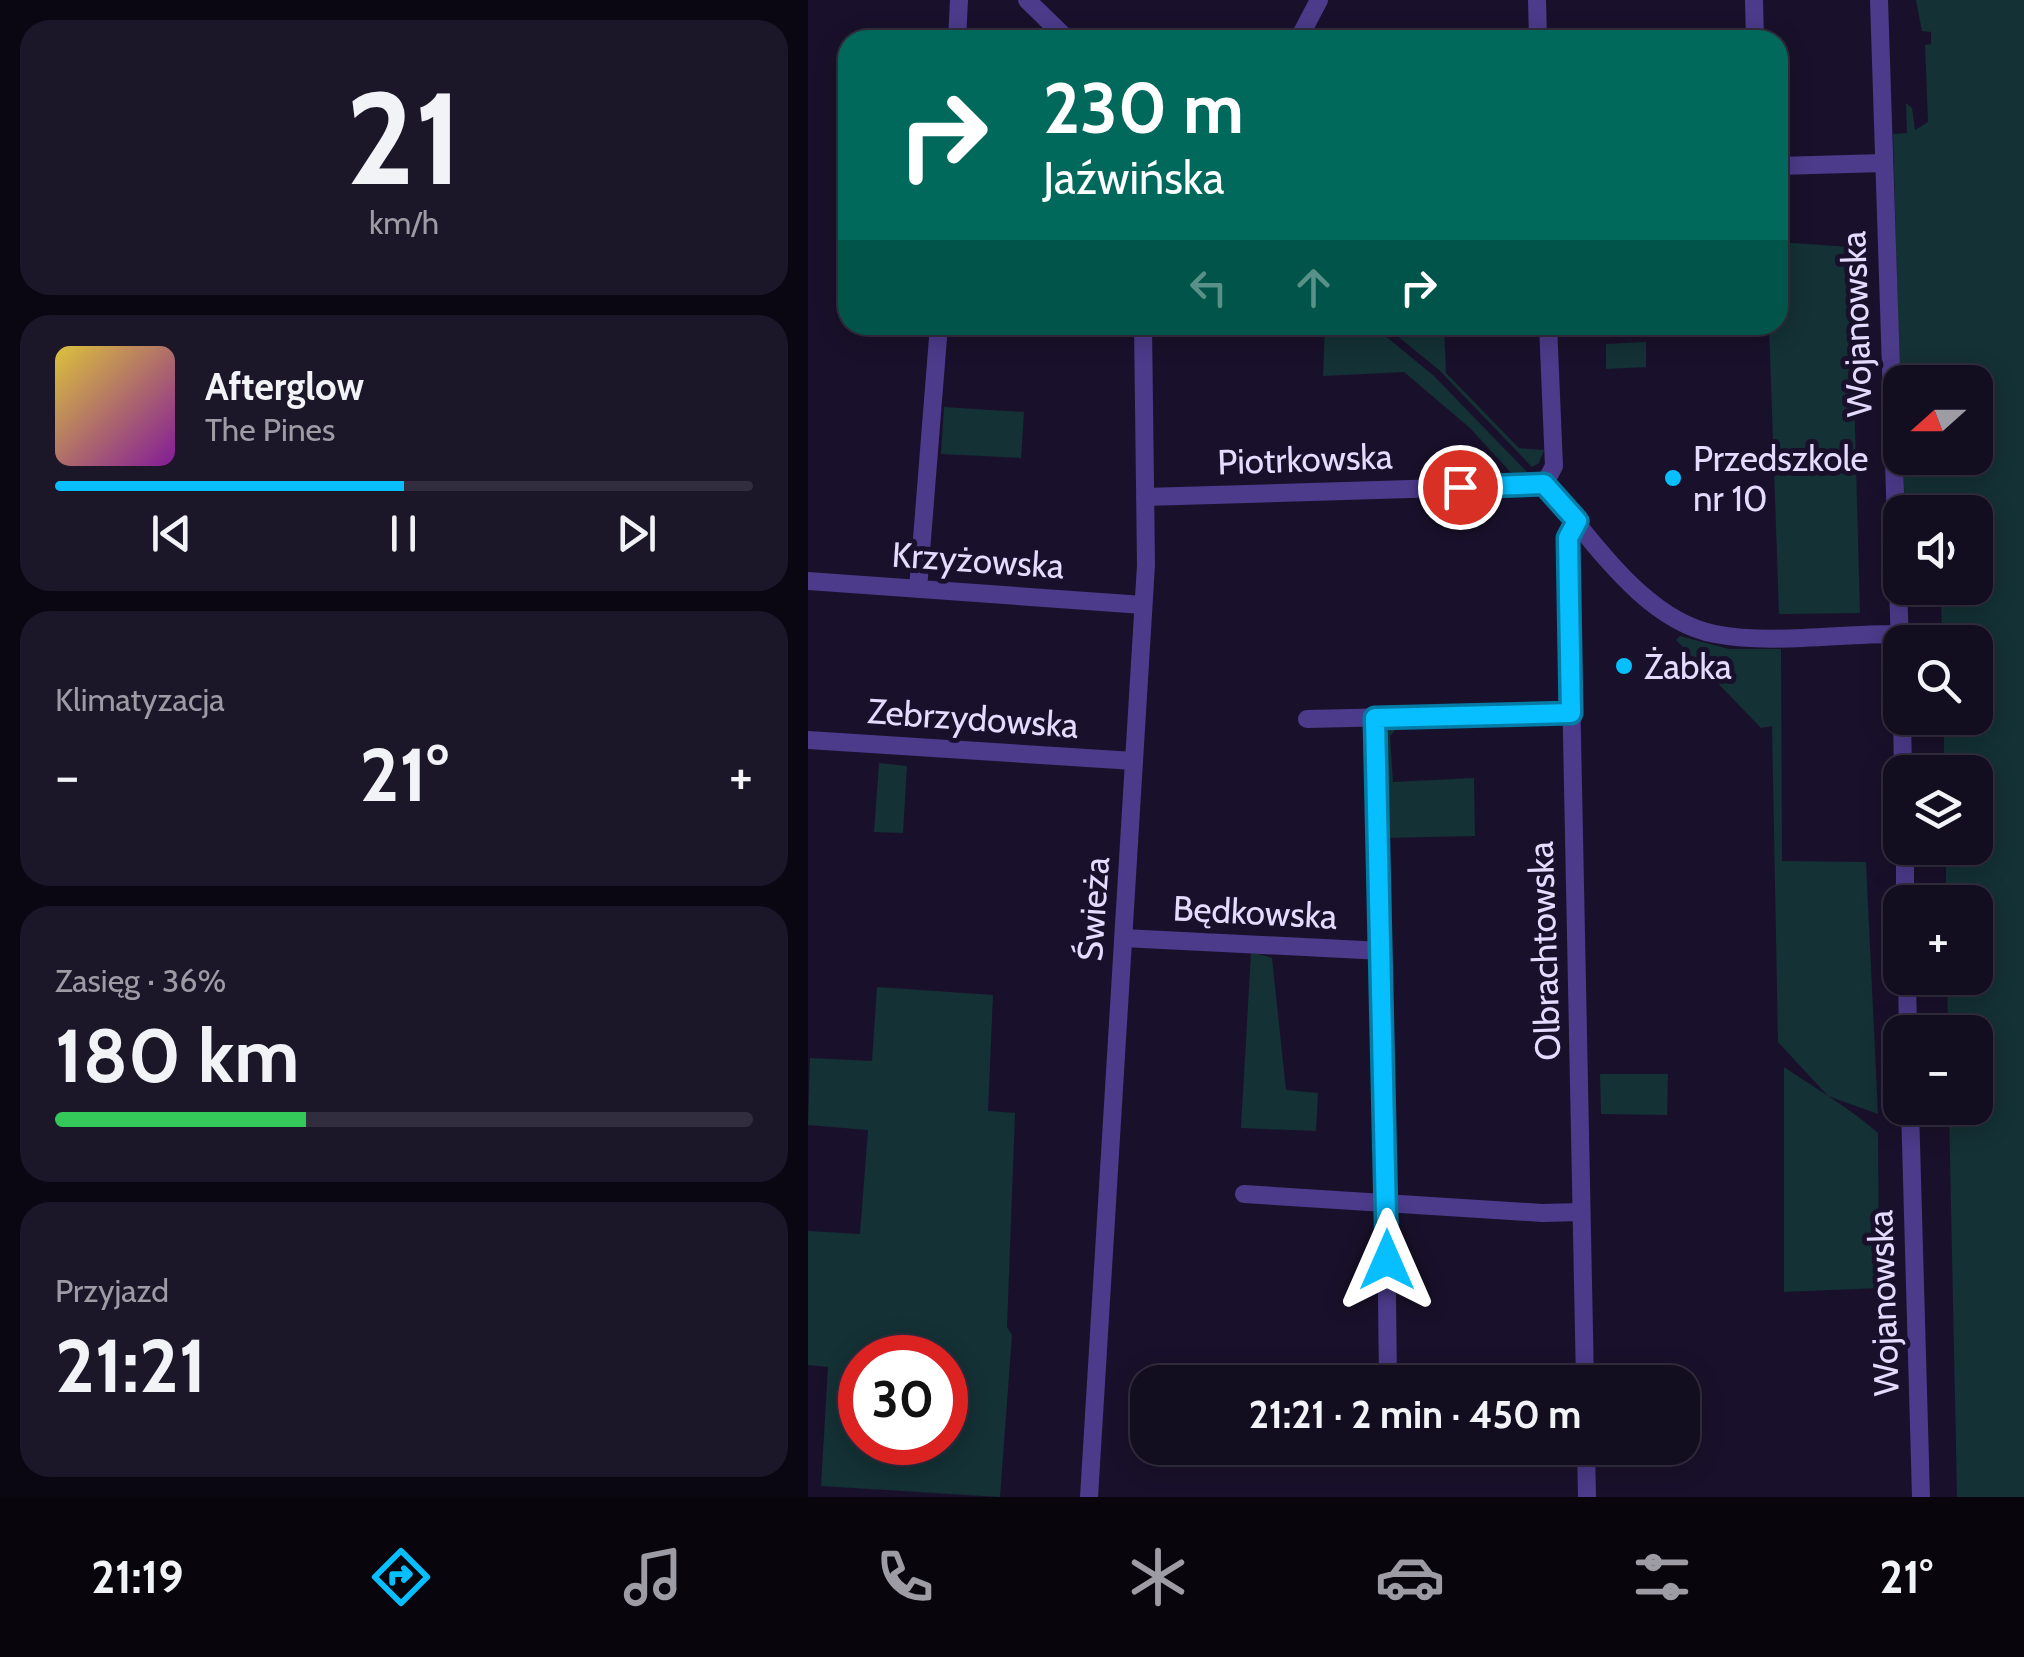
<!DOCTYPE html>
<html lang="pl">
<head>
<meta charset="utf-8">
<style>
  body { margin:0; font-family:Cabin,sans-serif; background:#1c1629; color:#f1f3f6; height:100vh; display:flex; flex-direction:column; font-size:38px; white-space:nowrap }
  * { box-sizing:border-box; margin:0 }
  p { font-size:32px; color:#9d9ca5 }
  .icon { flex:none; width:55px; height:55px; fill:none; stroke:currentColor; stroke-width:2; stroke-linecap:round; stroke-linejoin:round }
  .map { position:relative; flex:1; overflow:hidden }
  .side { display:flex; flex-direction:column; gap:20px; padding:20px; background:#0a0712; width:808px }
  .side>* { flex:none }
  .guide { position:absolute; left:30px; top:30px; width:950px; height:305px; border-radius:30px; box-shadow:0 5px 25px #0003,0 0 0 2px #322d3e; background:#00695c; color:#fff; overflow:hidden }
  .needle { width:65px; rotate:249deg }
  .tools { position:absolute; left:1075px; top:365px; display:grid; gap:20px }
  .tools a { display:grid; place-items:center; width:110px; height:110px; border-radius:20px; background:#130d20; box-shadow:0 5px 25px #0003,0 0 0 2px #322d3e; font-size:50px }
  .speed { position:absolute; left:30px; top:1335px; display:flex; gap:20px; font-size:50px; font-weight:700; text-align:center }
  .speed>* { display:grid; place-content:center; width:130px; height:130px; border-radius:50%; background:#130d20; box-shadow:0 5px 25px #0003,0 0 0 2px #322d3e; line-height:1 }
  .speed .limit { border:15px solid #d22; background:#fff; color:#111 }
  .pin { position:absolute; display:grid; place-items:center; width:85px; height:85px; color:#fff; margin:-42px; border:5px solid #fff; border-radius:50%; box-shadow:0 2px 10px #0007 }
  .me { position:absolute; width:110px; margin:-55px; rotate:0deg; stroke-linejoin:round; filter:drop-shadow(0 0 8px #0008) }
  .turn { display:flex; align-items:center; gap:35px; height:210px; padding:0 40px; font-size:45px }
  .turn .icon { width:130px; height:130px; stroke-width:2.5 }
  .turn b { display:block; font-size:70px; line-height:85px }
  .lanes { display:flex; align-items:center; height:95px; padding:0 40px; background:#0003; justify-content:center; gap:50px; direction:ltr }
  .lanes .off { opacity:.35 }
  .big { font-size:75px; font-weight:700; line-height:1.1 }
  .side .widget { flex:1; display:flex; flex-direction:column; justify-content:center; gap:15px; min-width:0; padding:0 35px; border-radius:30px; background:#1c1629 }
  .side .dial { align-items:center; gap:0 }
  .dial b { font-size:130px; line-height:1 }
  .song { display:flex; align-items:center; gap:30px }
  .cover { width:120px; height:120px; border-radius:15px; background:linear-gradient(135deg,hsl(50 70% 55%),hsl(290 70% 35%)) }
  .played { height:10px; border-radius:5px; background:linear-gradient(90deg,#07bfff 50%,#322d3e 50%) }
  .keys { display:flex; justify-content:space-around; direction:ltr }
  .heat { display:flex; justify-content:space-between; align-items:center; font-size:55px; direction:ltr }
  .charge { height:15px; border-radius:8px; background:linear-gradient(90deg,#34c759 36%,#322d3e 0) }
  .trip { position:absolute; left:322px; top:1365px; width:570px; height:100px; border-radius:30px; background:#130d20; box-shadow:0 5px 25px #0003,0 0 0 2px #322d3e; font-weight:700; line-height:100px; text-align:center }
  .tabs { display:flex; height:160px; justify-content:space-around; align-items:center; background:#08050d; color:#9d9ca5 }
  .tabs .icon { width:70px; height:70px }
  .tabs .selected { color:#07bfff }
  .tabs b { font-size:45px; color:#f1f3f6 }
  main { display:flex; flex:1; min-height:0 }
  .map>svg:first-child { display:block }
  .green { fill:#143135; fill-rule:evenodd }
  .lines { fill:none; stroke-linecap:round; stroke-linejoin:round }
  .minor { stroke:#4b3b8a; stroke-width:18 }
  .route-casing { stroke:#057ca6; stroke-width:25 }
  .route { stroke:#07bfff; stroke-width:18 }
  .poi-dot { fill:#07bfff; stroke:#19112b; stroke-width:4 }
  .labels { text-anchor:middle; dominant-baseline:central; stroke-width:10; stroke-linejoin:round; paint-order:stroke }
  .street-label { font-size:35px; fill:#e4dbff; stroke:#19112b }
  .poi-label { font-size:35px; fill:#e4dbff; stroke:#19112b; text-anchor:start }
</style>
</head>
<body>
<main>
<section class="side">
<div class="widget dial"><b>21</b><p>km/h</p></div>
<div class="widget">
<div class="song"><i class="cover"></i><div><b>Afterglow</b><p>The Pines</p></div></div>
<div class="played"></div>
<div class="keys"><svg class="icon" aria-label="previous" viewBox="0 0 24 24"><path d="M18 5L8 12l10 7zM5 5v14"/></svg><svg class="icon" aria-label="pause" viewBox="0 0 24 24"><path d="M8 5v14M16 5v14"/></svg><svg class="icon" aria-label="next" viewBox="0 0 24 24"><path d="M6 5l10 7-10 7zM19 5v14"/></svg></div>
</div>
<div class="widget"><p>Klimatyzacja</p>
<div class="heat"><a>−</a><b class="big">21°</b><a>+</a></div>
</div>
<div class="widget"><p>Zasięg · 36%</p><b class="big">180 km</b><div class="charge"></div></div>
<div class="widget"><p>Przyjazd</p><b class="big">21:21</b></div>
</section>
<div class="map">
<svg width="1217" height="1497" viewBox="0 0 1217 1497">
  <rect width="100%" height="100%" fill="#19112b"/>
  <path class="green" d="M 1108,0 L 1216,0 L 1216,1497 L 1149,1497 L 1141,1108 L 1168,1108 L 1168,1032 L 1140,1032 L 1139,978 L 1168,978 L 1168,902 L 1138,902 L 1138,848 L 1168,848 L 1168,772 L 1136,772 L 1136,718 L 1168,718 L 1168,642 L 1134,642 L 1133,590 L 1106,593 L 1105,588 L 1168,588 L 1168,512 L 1097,512 L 1095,458 L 1168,458 L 1168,382 L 1092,382 L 1092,395 L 1085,134 L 1099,133 L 1098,103 L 1104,108 L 1107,130 L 1120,122 L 1117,45 L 1123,44 L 1123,32 L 1114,31 Z
    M 970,242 L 1042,247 L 1052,613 L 971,614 L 961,325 L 970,325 Z
    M 517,325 L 564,325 L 626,376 L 720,473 L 707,477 L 662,428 L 596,372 L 515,376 Z
    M 576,325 L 636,325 L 638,373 L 711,448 L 736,450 L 731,463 L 724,467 L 631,370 Z
    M 838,342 L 838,367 L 798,369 L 798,344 Z
    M 136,407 L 216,412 L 213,458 L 133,454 Z
    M 872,636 L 921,649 L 973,649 L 974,861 L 1058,862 L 1070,1114 L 1020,1096 L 970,1042 L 964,726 L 953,728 L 868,640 Z
    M 583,726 L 591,726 L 582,736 L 585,782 L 666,778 L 667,836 L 577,838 L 574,739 Z
    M 71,763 L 99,766 L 95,833 L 66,832 Z
    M 443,952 L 464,958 L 478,1090 L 510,1093 L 508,1131 L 433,1128 Z
    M 69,987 L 185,995 L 180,1111 L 207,1113 L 199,1327 L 204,1335 L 192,1497 L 13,1486 L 20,1367 L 0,1365 L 0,1231 L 52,1234 L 60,1130 L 0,1125 L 2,1058 L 64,1061 ZM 52,1358 L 138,1358 L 138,1442 L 52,1442 Z
    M 976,1067 C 1008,1089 1042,1108 1070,1133 L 1071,1288 L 976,1292 Z
    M 792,1074 L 860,1074 L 859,1115 L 793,1114 Z"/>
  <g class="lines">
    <path class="minor" d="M 219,0 L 260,40
      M 729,0 L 730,40
      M 946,0 L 947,40
      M 1071,0 L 1092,646
      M 149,40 L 151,0
      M 490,40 L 511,0
      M 970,166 L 1075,163
      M 736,485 C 783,536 834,620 907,634 C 963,645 1035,633 1092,634
      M 736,485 L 746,466 L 740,325
      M 337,497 L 736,485
      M 769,521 L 760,538 L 777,1382
      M 0,581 L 335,605
      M 110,589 L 131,325
      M 567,718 L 575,951 L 580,1382
      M 1094,718 L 1095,772
      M 499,719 L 763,713
      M 0,740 L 326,761
      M 1097,848 L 1097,902
      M 315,938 L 575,951
      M 1099,978 L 1100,1032
      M 1102,1108 L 1113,1497
      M 436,1194 L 734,1213 L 773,1212
      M 778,1448 L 779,1497
      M 281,1497 L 338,565 L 335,325"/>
  </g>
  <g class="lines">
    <g class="route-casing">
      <path id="route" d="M 579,1260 L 567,718 L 763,713 L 760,538 L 769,521 L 736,484 L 652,487"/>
    </g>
    <use href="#route" class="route"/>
  </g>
  <g class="poi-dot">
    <circle cx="865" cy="478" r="10"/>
    <circle cx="816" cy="666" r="10"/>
  </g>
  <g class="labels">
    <g class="street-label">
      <text transform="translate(1048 324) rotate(-92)">Wojanowska</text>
      <text transform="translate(497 459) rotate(-2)">Piotrkowska</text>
      <text transform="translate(170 560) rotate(4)">Krzyżowska</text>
      <text transform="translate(165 718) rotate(4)">Zebrzydowska</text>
      <text transform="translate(285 909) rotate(-86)">Świeża</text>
      <text transform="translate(447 912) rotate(3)">Będkowska</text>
      <text transform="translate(736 951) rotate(-92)">Olbrachtowska</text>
      <text transform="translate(1075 1303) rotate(-92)">Wojanowska</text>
    </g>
    <g class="poi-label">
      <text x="885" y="458">Przedszkole<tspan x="885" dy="40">nr 10</tspan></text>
      <text x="836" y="666">Żabka</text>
    </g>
  </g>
</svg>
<div class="tools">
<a><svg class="needle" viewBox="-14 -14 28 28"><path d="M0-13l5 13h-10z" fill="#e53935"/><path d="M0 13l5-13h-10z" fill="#9d9ca5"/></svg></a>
<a><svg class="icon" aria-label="sound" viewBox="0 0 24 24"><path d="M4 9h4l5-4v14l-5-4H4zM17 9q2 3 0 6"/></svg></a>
<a><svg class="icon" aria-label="search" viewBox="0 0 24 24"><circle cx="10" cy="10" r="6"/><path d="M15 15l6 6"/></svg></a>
<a><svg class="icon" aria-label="layers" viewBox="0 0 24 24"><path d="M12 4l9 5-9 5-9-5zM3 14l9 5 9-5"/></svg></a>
<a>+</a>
<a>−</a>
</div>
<div class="speed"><div class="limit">30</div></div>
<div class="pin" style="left:652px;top:487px;background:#d93025"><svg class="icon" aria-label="arrive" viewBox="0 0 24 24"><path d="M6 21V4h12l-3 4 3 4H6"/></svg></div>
<svg class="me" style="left:579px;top:1260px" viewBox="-20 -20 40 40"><path d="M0-17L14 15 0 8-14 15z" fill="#07bfff" stroke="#fff" stroke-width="4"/></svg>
<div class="trip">21:21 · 2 min · 450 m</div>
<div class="guide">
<div class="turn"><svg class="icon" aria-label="right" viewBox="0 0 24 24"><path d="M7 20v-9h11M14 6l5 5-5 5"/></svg><div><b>230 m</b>Jaźwińska</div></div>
<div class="lanes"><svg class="icon off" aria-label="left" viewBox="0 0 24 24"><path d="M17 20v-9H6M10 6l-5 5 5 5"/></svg><svg class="icon off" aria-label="ahead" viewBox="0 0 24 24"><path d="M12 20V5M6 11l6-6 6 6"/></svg><svg class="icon" aria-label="right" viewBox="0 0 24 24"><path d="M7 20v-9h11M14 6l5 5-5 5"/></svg></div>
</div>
</div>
</main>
<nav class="tabs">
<b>21:19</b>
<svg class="icon selected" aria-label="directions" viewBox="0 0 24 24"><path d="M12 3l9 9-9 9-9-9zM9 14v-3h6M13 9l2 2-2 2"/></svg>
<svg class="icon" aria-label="music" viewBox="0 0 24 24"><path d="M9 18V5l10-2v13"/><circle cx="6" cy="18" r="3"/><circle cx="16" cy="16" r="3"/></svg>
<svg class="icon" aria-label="phone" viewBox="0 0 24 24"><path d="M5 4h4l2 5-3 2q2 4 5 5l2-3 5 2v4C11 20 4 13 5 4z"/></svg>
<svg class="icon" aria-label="climate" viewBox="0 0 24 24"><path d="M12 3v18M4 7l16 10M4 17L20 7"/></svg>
<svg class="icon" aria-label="car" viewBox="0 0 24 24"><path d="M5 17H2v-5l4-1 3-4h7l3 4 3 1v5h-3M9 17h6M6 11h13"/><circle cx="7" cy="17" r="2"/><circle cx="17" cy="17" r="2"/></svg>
<svg class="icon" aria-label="filters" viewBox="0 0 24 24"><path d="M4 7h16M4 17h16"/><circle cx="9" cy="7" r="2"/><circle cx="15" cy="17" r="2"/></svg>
<b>21°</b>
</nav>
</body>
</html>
